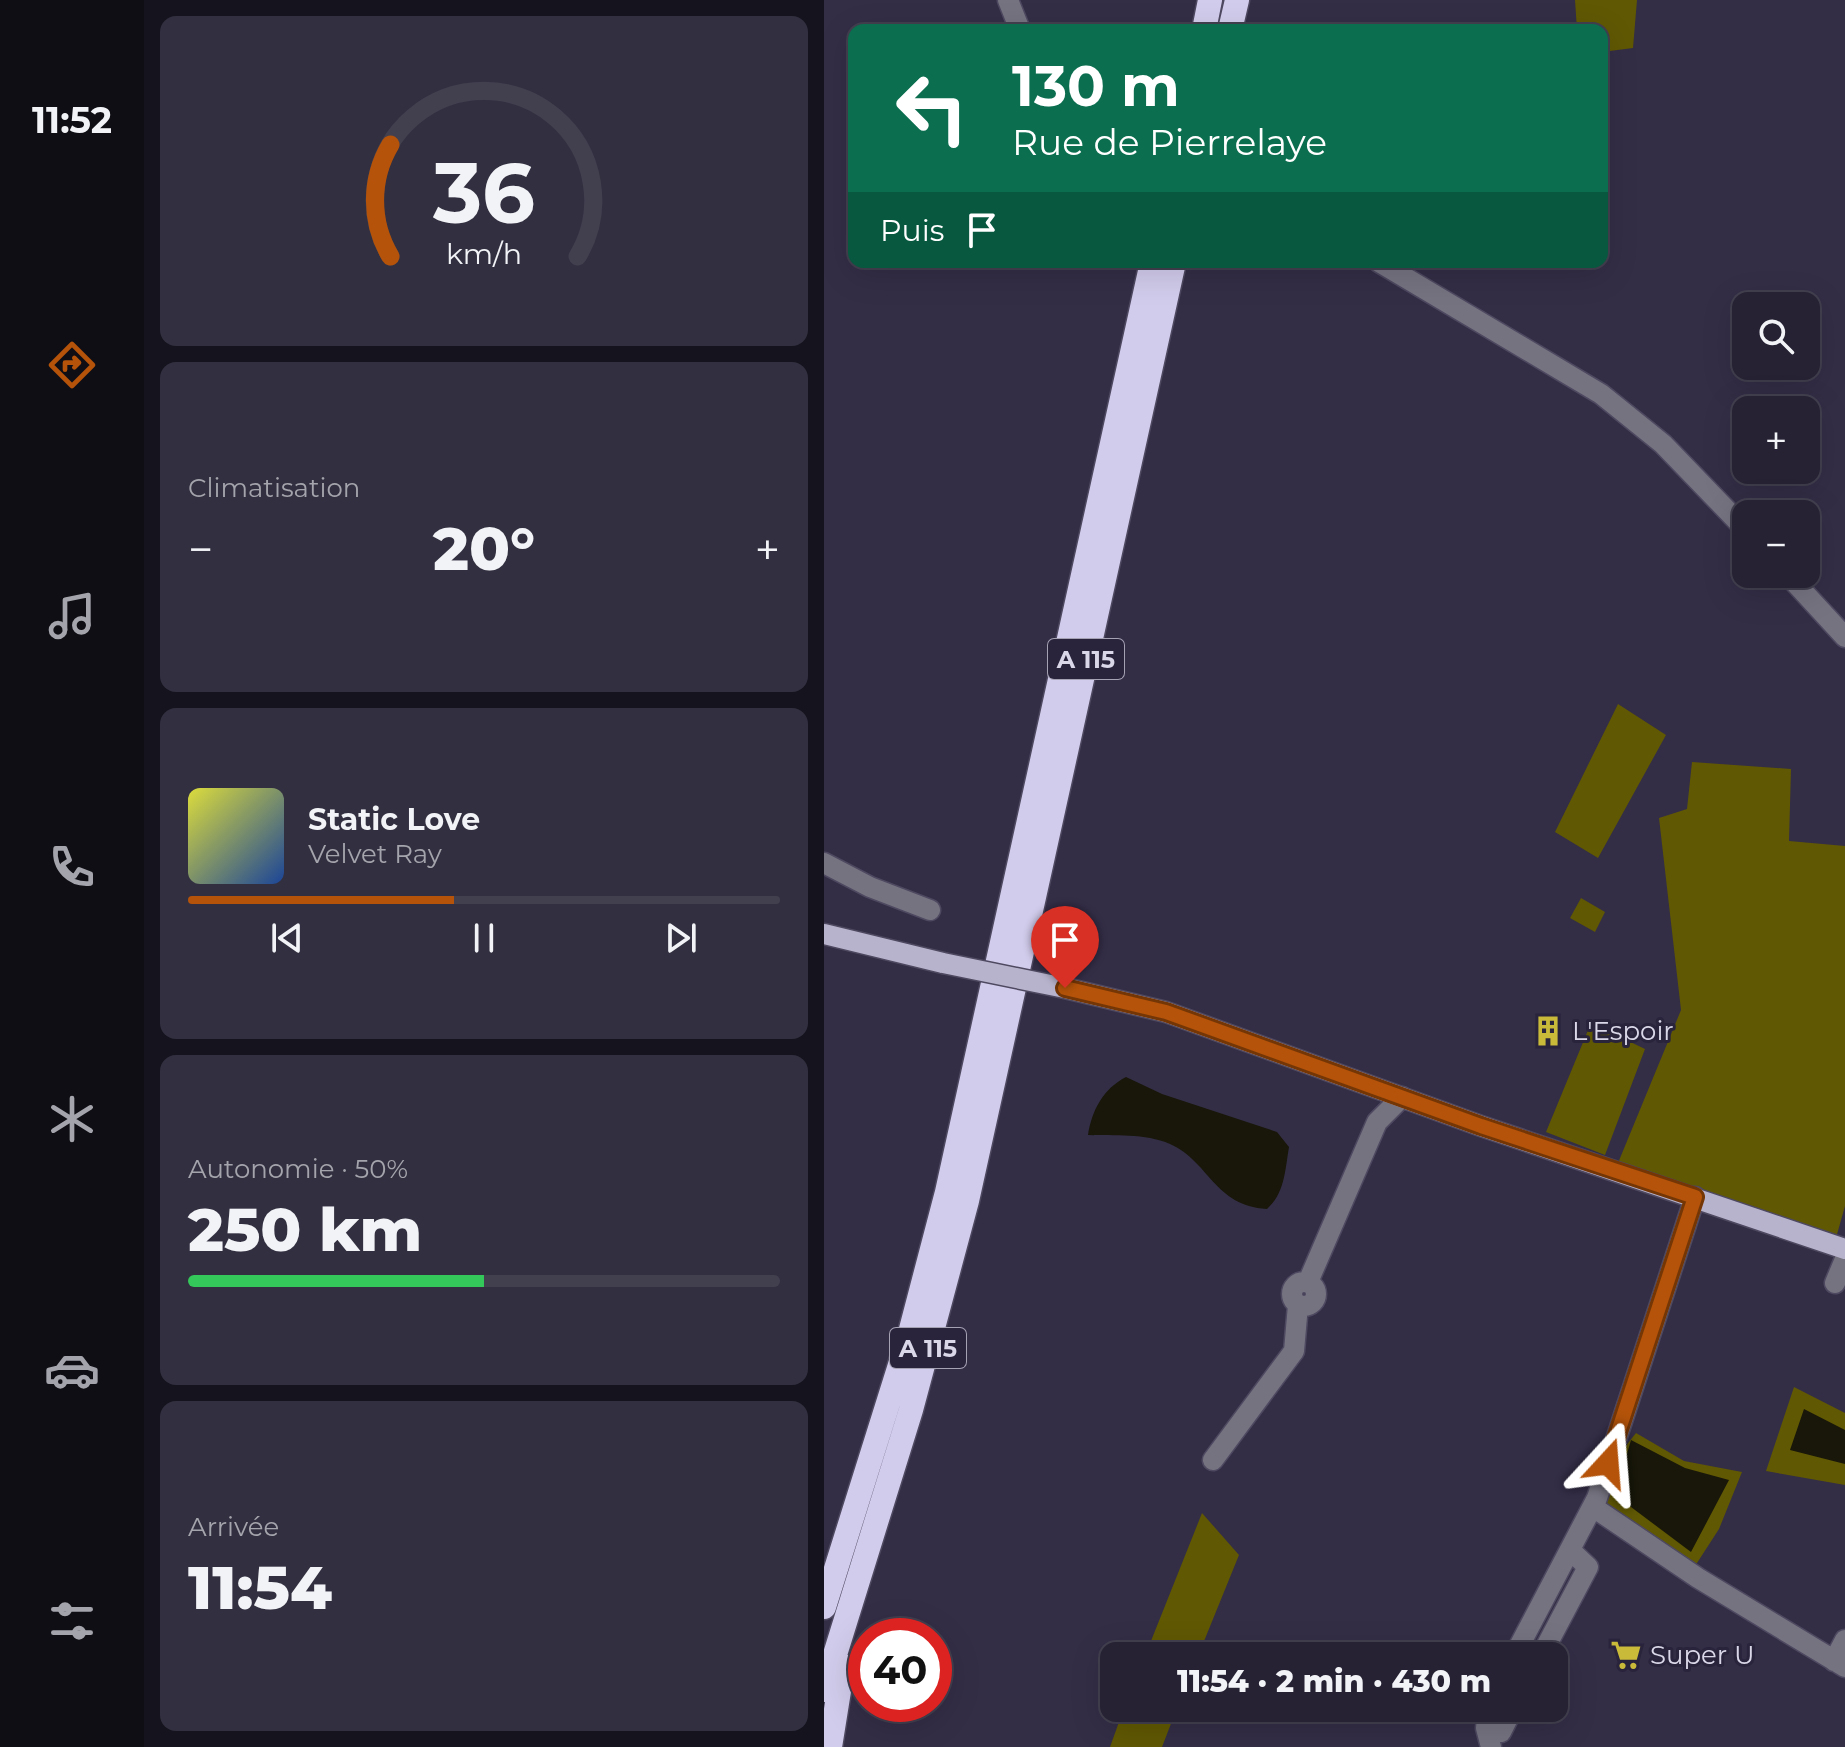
<!DOCTYPE html>
<html lang="fr">
<head>
<meta charset="utf-8">
<style>
  body { margin:0; font-family:Montserrat,sans-serif; background:#322f40; color:#f1f3f6; height:100vh; display:flex; flex-direction:column; font-size:30px; white-space:nowrap }
  * { box-sizing:border-box; margin:0 }
  p { font-size:26px; color:#a4a4ac }
  .icon { flex:none; width:44px; height:44px; fill:none; stroke:currentColor; stroke-width:2; stroke-linecap:round; stroke-linejoin:round }
  .map { position:relative; flex:1; overflow:hidden }
  .sheet { display:flex; flex-direction:column; gap:16px; padding:16px; background:#15131d; width:680px }
  .sheet>* { flex:none }
  .guide { position:absolute; left:24px; top:24px; width:760px; height:244px; border-radius:16px; box-shadow:0 8px 32px #0002,0 0 0 2px #423f4f; background:#0b6e4f; color:#fff; overflow:hidden }
  .fabs { position:absolute; left:908px; top:292px; display:grid; gap:16px }
  .fabs a { display:grid; place-items:center; width:88px; height:88px; border-radius:16px; background:#262234; box-shadow:0 8px 32px #0002,0 0 0 2px #423f4f; font-size:40px }
  .speed { position:absolute; left:24px; top:1618px; display:flex; gap:16px; font-size:40px; font-weight:700; text-align:center }
  .speed>* { display:grid; place-content:center; width:104px; height:104px; border-radius:50%; background:#262234; box-shadow:0 8px 32px #0002,0 0 0 2px #423f4f; line-height:1 }
  .speed .limit { border:12px solid #d22; background:#fff; color:#111 }
  .pin { position:absolute; display:grid; place-items:center; width:68px; height:68px; color:#fff; margin:-82px -34px; border-radius:50% 50% 50% 0; rotate:-45deg; box-shadow:0 0 8px #0007 }
  .pin .icon { rotate:45deg }
  .me { position:absolute; width:88px; margin:-44px; rotate:19deg; stroke-linejoin:round; filter:drop-shadow(0 0 6px #0008) }
  .turn { display:flex; align-items:center; gap:28px; height:168px; padding:0 32px; font-size:36px }
  .turn .icon { width:104px; height:104px; stroke-width:2.5 }
  .turn b { display:block; font-size:56px; line-height:68px }
  .then { display:flex; align-items:center; height:76px; padding:0 32px; background:#0003; gap:16px; font-size:30px }
  .big { font-size:60px; font-weight:800; line-height:1.1 }
  .sheet .widget { flex:1; display:flex; flex-direction:column; justify-content:center; gap:12px; min-width:0; padding:0 28px; border-radius:16px; background:#322f40 }
  .sheet .dial { align-items:center; gap:0 }
  .dial svg { height:208px; overflow:visible; fill:none; stroke:#423f4f; stroke-width:7; stroke-linecap:round; text-anchor:middle }
  .dial text { fill:#f1f3f6; stroke:none }
  .song { display:flex; align-items:center; gap:24px }
  .cover { width:96px; height:96px; border-radius:12px; background:linear-gradient(135deg,hsl(60 70% 55%),hsl(220 70% 35%)) }
  .played { height:8px; border-radius:4px; background:linear-gradient(90deg,#b45309 45%,#423f4f 45%) }
  .keys { display:flex; justify-content:space-around; direction:ltr }
  .heat { display:flex; justify-content:space-between; align-items:center; font-size:44px; direction:ltr }
  .charge { height:12px; border-radius:6px; background:linear-gradient(90deg,#34c759 50%,#423f4f 0) }
  .trip { position:absolute; left:276px; top:1642px; width:468px; height:80px; border-radius:16px; background:#262234; box-shadow:0 8px 32px #0002,0 0 0 2px #423f4f; font-weight:800; line-height:80px; text-align:center }
  main { display:flex; flex:1; min-height:0 }
  .tab-bar { display:flex; flex-direction:column; width:144px; justify-content:space-around; align-items:center; background:#0f0e15; color:#a4a4ac }
  .tab-bar .icon { width:56px; height:56px }
  .tab-bar .on { color:#b45309 }
  .tab-bar b { font-size:36px; color:#f1f3f6 }
  .map>svg:first-child { display:block }
  .green { fill:#605803 }
  .water { fill:#181709 }
  .lines { fill:none; stroke-linecap:round; stroke-linejoin:round }
  .minor-casing { stroke:#4e4860; stroke-width:23 }
  .major-casing { stroke:#4e4860; stroke-width:23 }
  .highway-casing { stroke:#4e4860; stroke-width:27 }
  .minor { stroke:#757380; stroke-width:20 }
  .major { stroke:#b8b3cd; stroke-width:20 }
  .highway { stroke:#d2ccec; stroke-width:24 }
  .major-bridge-casing { stroke:#4e4860; stroke-width:23; stroke-linecap:butt }
  .major-bridge { stroke:#b8b3cd; stroke-width:20 }
  .route-casing { stroke:#753606; stroke-width:20 }
  .route { stroke:#b45309; stroke-width:14 }
  .labels { text-anchor:middle; dominant-baseline:central; stroke-width:6; stroke-linejoin:round; paint-order:stroke }
  .shield { fill:#29233c; stroke:#a5a2b4; stroke-width:2 }
  .shield-label { font-size:24px; font-weight:bold; fill:#dad8e8 }
  .poi-label { font-size:26px; fill:#dad8e8; stroke:#29233c; text-anchor:start }
</style>
</head>
<body>
<main>
<nav class="tab-bar">
<b>11:52</b>
<svg class="icon on" aria-label="directions" viewBox="0 0 24 24"><path d="M12 3l9 9-9 9-9-9zM9 14v-3h6M13 9l2 2-2 2"/></svg>
<svg class="icon" aria-label="music" viewBox="0 0 24 24"><path d="M9 18V5l10-2v13"/><circle cx="6" cy="18" r="3"/><circle cx="16" cy="16" r="3"/></svg>
<svg class="icon" aria-label="phone" viewBox="0 0 24 24"><path d="M5 4h4l2 5-3 2q2 4 5 5l2-3 5 2v4C11 20 4 13 5 4z"/></svg>
<svg class="icon" aria-label="climate" viewBox="0 0 24 24"><path d="M12 3v18M4 7l16 10M4 17L20 7"/></svg>
<svg class="icon" aria-label="car" viewBox="0 0 24 24"><path d="M5 17H2v-5l4-1 3-4h7l3 4 3 1v5h-3M9 17h6M6 11h13"/><circle cx="7" cy="17" r="2"/><circle cx="17" cy="17" r="2"/></svg>
<svg class="icon" aria-label="filters" viewBox="0 0 24 24"><path d="M4 7h16M4 17h16"/><circle cx="9" cy="7" r="2"/><circle cx="15" cy="17" r="2"/></svg>
</nav>
<section class="sheet">
<div class="widget dial"><svg viewBox="0 0 100 80">
<path d="M14 69A42 42 0 1 1 86 69"/>
<path d="M14 69A42 42 0 0 1 14 26" stroke="#b45309"/>
<text x="50" y="56" font-size="32" font-weight="700">36</text>
<text x="50" y="72" font-size="11">km/h</text>
</svg></div>
<div class="widget"><p>Climatisation</p>
<div class="heat"><a>−</a><b class="big">20°</b><a>+</a></div>
</div>
<div class="widget">
<div class="song"><i class="cover"></i><div><b>Static Love</b><p>Velvet Ray</p></div></div>
<div class="played"></div>
<div class="keys"><svg class="icon" aria-label="previous" viewBox="0 0 24 24"><path d="M18 5L8 12l10 7zM5 5v14"/></svg><svg class="icon" aria-label="pause" viewBox="0 0 24 24"><path d="M8 5v14M16 5v14"/></svg><svg class="icon" aria-label="next" viewBox="0 0 24 24"><path d="M6 5l10 7-10 7zM19 5v14"/></svg></div>
</div>
<div class="widget"><p>Autonomie · 50%</p><b class="big">250 km</b><div class="charge"></div></div>
<div class="widget"><p>Arrivée</p><b class="big">11:54</b></div>
</section>
<div class="map">
<svg width="1021" height="1747" viewBox="0 0 1021 1747">
  <rect width="100%" height="100%" fill="#332d46"/>
  <path class="green" d="M 751,0 L 813,0 L 809,48 L 778,52 L 778,30 L 753,30 Z
    M 794,704 L 842,735 L 774,858 L 731,832 Z
    M 868,762 L 967,769 L 965,841 L 1021,846 L 1021,1206 L 1010,1245 L 794,1163 L 857,1010 L 835,818 L 863,809 Z
    M 757,898 L 781,912 L 771,932 L 746,918 Z
    M 767,1023 L 821,1049 L 781,1155 L 722,1132 Z
    M 970,1387 L 1021,1413 L 1021,1485 L 942,1471 Z
    M 812,1433 L 860,1461 L 918,1472 L 895,1529 L 873,1563 L 869,1563 L 783,1505 C 773,1479 797,1452 812,1433 Z
    M 378,1513 L 415,1555 L 374,1656 L 321,1656 Z
    M 300,1708 L 353,1708 L 338,1747 L 286,1747 Z"/>
  <path class="water" d="M 302,1077 L 338,1094 L 453,1132 L 465,1147 C 461,1170 461,1193 443,1209 C 390,1206 385,1161 346,1144 C 321,1133 290,1136 264,1135 C 268,1110 279,1089 302,1077 Z
    M 980,1409 L 1021,1430 L 1021,1464 L 966,1450 Z
    M 807,1440 L 861,1468 L 905,1480 L 867,1552 L 791,1495 Z"/>
  <g class="lines">
    <g class="minor-casing">
      <path id="minor" d="M 184,0 L 196,30
        M 555,262 L 777,394 L 839,444 L 922,530
        M 963,574 L 1021,637
        M 0,863 L 46,887 L 106,910
        M468 1294a12 12 0 1 1 24 0a12 12 0 1 1-24 0Z
        M 484,1282 L 553,1122 L 578,1097
        M 1011,1283 L 1021,1259
        M 389,1460 L 470,1351 L 474,1305
        M 769,1507 L 874,1578 L 1021,1667
        M 690,1656 L 773,1498 L 871,1197
        M 717,1656 L 764,1567 L 746,1550
        M 1010,1661 L 1021,1640
        M 664,1708 L 662,1728 L 667,1747
        M 677,1732 L 689,1708"/>
    </g>
    <g class="major-casing">
      <path id="major" d="M 0,934 L 119,963
        M 241,988 L 342,1012 L 657,1126 L 1021,1249"/>
    </g>
    <g class="highway-casing">
      <path id="highway" d="M 380,30 L 386,0
        M 406,30 L 413,0
        M 0,1607 L 86,1333 L 123,1192 L 328,262
        M 0,1690 L 87,1410 L 143,1201 L 350,262
        M 6,1747 L 19,1666"/>
    </g>
    <use href="#minor" class="minor"/>
    <use href="#major" class="major"/>
    <use href="#highway" class="highway"/>
    <g class="major-bridge-casing">
      <path id="major-bridge" d="M 119,963 L 241,988"/>
    </g>
    <use href="#major-bridge" class="major-bridge"/>
  </g>
  <g class="lines">
    <g class="route-casing">
      <path id="route" d="M 241,988 L 342,1012 L 657,1126 L 871,1197 L 784,1463"/>
    </g>
    <use href="#route" class="route"/>
  </g>
  <defs>
    <g id="building-bare" transform="scale(2.4)"><path d="M-4-6H4V6H1V3H-1V6H-4ZM-2.5-4.3h1.7v1.8h-1.7ZM.8-4.3h1.7v1.8H.8ZM-2.5-1h1.7V.8h-1.7ZM.8-1h1.7V.8H.8Z" fill="#c9ba3a" stroke="#29233c" stroke-width="2.5" paint-order="stroke"/></g>
    <g id="supermarket-bare" transform="scale(2.4)"><path d="M-6-5.5h2.5l.6 2H6L4.5 2H-2.5L-4.4-4H-6ZM-1.5 3.2a1.3 1.3 0 1 0 .1 0ZM3 3.2a1.3 1.3 0 1 0 .1 0Z" fill="#c9ba3a" stroke="#29233c" stroke-width="2.5" paint-order="stroke"/></g>
  </defs>
  <g fill-rule="evenodd">
    <use href="#building-bare" x="724" y="1031"/>
    <use href="#supermarket-bare" x="802" y="1655"/>
  </g>
  <g class="labels">
    <g class="shield">
      <rect x="224" y="639" width="76" height="40" rx="6"/>
      <rect x="66" y="1328" width="76" height="40" rx="6"/>
    </g>
    <g class="shield-label">
      <text x="262" y="659">A 115</text>
      <text x="104" y="1348">A 115</text>
    </g>
    <g class="poi-label">
      <text x="748" y="1031">L'Espoir</text>
      <text x="826" y="1655">Super U</text>
    </g>
  </g>
</svg>
<div class="fabs">
<a><svg class="icon" aria-label="search" viewBox="0 0 24 24"><circle cx="10" cy="10" r="6"/><path d="M15 15l6 6"/></svg></a>
<a>+</a>
<a>−</a>
</div>
<div class="speed"><div class="limit">40</div></div>
<div class="pin" style="left:241px;top:988px;background:#d93025"><svg class="icon" aria-label="arrive" viewBox="0 0 24 24"><path d="M6 21V4h12l-3 4 3 4H6"/></svg></div>
<svg class="me" style="left:784px;top:1463px" viewBox="-20 -20 40 40"><path d="M0-17L14 15 0 8-14 15z" fill="#b45309" stroke="#fff" stroke-width="4"/></svg>
<div class="trip">11:54 · 2 min · 430 m</div>
<div class="guide">
<div class="turn"><svg class="icon" aria-label="left" viewBox="0 0 24 24"><path d="M17 20v-9H6M10 6l-5 5 5 5"/></svg><div><b>130 m</b>Rue de Pierrelaye</div></div>
<div class="then">Puis<svg class="icon" aria-label="arrive" viewBox="0 0 24 24"><path d="M6 21V4h12l-3 4 3 4H6"/></svg></div>
</div>
</div>
</main>
</body>
</html>
